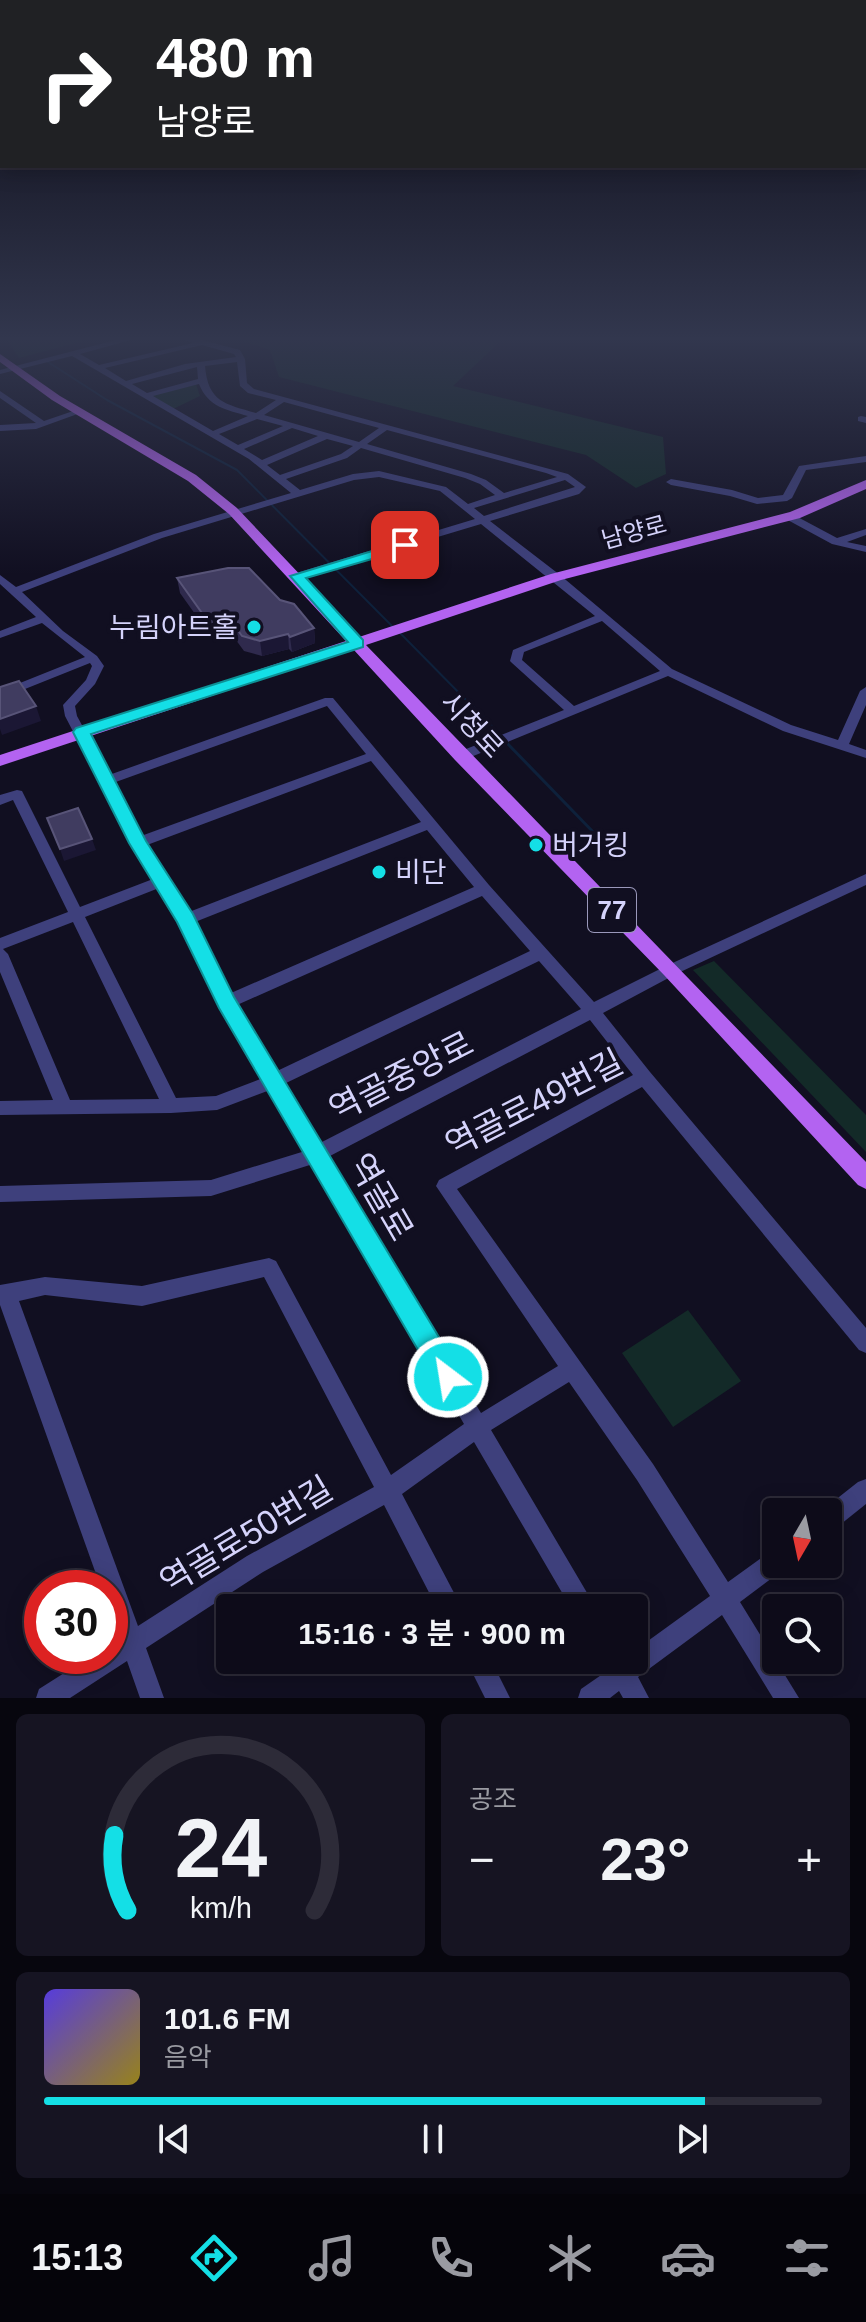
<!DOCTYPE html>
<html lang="ko">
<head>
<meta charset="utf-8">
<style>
  body { margin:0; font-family:Helvetica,"Noto Sans KR",sans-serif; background:#161422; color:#f1f3f6; height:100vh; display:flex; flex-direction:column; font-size:30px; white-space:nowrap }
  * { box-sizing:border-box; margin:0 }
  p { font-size:26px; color:#9a9ba2 }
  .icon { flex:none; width:44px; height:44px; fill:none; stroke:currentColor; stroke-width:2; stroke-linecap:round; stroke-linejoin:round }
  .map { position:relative; height:1698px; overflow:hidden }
  .panel { display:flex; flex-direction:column; gap:16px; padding:16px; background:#07060e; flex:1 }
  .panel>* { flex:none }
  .banner { position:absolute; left:0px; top:0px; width:866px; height:168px; box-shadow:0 4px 20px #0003,0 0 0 2px #2d2b38; background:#202124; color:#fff; overflow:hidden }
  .needle { width:52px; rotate:189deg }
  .controls { position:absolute; left:762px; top:1498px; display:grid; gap:16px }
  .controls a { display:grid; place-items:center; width:80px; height:80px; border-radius:8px; background:#0d0b19; box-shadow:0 4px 20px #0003,0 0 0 2px #2d2b38; font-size:40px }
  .speed { position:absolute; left:24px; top:1570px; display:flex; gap:16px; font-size:40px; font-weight:700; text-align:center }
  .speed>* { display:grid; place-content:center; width:104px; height:104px; border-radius:50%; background:#0d0b19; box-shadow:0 4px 20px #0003,0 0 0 2px #2d2b38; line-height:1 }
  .speed .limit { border:12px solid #d22; background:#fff; color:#111 }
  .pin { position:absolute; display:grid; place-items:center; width:68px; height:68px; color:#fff; margin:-34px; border-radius:16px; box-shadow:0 4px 12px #0006 }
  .me { position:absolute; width:88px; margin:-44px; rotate:329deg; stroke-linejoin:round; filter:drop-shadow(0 0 6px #0008) }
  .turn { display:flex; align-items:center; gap:28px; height:168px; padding:0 24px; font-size:36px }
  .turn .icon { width:104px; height:104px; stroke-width:2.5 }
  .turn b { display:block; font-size:56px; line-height:68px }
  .big { font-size:60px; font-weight:600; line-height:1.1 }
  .panel .card { flex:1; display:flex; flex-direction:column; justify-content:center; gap:12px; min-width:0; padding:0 28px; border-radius:12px; background:#161422 }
  .panel .dial { align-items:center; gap:0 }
  .dial svg { height:208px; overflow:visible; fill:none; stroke:#2d2b38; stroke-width:7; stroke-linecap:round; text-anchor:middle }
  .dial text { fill:#f1f3f6; stroke:none }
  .song { display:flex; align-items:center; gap:24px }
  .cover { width:96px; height:96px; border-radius:12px; background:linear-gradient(135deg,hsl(250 70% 55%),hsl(50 70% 35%)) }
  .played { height:8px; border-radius:4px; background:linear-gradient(90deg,#14dfe6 85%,#2d2b38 85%) }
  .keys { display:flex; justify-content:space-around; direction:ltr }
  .heat { display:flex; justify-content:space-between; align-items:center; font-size:44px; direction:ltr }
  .panel .tiles { flex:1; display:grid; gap:16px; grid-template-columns:1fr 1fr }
  .card:last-child { grid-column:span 2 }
  .trip { position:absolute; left:216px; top:1594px; width:432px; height:80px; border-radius:8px; background:#0d0b19; box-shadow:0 4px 20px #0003,0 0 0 2px #2d2b38; font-weight:600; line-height:80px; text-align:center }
  .dock { display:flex; height:128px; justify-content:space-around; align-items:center; background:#05040a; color:#9a9ba2 }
  .dock .icon { width:56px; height:56px }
  .dock .on { color:#14dfe6 }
  .dock b { font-size:36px; color:#f1f3f6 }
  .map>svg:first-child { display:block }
  .green { fill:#132a28 }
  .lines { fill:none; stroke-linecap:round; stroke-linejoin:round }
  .stream-far1 { stroke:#0e213b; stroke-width:2 }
  .stream { stroke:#0e213b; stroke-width:3 }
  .minor { fill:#3e407c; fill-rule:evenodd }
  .major { fill:#b363f1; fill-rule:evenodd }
  .wall { fill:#2f2a4d }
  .shaded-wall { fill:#1b1734 }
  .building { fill:#403c60; stroke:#585478; stroke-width:2 }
  .route { fill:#14dfe6; stroke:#0d9196; stroke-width:2 }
  .poi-dot { fill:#14dfe6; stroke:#110f21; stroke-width:3 }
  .labels { text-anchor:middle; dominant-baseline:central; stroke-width:8; stroke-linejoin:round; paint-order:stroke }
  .far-street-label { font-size:24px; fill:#d5d3fb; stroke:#110f21 }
  .shield { fill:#110f21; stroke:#9a98ba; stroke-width:2 }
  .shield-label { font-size:26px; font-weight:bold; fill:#d5d3fb }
  .poi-label { font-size:28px; fill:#d5d3fb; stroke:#110f21; text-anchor:start }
  .street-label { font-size:28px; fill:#d5d3fb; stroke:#110f21 }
  .near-street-label { font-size:34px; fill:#d5d3fb; stroke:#110f21 }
</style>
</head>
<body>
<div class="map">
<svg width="866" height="1698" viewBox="0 0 866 1698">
  <rect width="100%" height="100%" fill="#110f21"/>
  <path class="green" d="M 4,336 L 102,336 L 19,358 Z
    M 228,336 L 506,336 L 453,386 L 663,437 L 666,474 L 636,488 L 586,455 L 279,377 L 270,350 Z
    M 196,384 L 200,396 L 173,409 L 149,396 Z
    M 714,961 L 866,1115 L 866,1152 L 693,970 Z
    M 688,1310 L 741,1381 L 673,1427 L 622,1353 Z"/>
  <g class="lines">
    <path class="stream-far1" d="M 48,362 L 107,400 L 237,470 L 394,628
      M 400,633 L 473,707"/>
    <path class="stream" d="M 471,705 L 501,736
      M 506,742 L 597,836"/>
    <path class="minor" d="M 131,336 L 145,336 L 80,354 L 99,365 L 193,343 L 173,336 L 187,336 L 240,350 L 245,359 L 247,383 L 254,389 L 568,474 L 586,487 L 579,494 L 490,521 L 560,575 L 672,669 L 791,725 L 838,740 L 860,691 L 866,687 L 866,705 L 849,744 L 866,750 L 866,758 L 783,731 L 668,676 L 466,759 L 456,759 L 455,756 L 456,753 L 564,710 L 512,663 L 510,661 L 513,650 L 595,616 L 481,524 L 301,578 L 293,578 L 293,574 L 475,519 L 440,491 L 379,477 L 354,480 L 162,538 L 22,592 L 63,631 L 97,656 L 104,666 L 95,684 L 75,706 L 77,716 L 109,775 L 325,698 L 333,698 L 489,885 L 594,1002 L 666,966 L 866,874 L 866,885 L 676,974 L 603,1013 L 650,1072 L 866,1328 L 866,1353 L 859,1350 L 642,1087 L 457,1189 L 653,1464 L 728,1582 L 768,1553 L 776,1550 L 776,1564 L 786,1564 L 784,1569 L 740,1602 L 799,1698 L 773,1698 L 722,1615 L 638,1677 L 649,1698 L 623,1698 L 619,1691 L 610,1698 L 578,1698 L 581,1689 L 607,1671 L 602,1660 L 634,1660 L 634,1651 L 710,1596 L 637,1480 L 569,1382 L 491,1430 L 596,1608 L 571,1608 L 474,1442 L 402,1494 L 462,1608 L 437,1608 L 384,1505 L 263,1572 L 146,1648 L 164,1698 L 140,1698 L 127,1661 L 70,1698 L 36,1698 L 39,1689 L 91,1656 L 110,1656 L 110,1644 L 119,1638 L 110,1613 L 110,1588 L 101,1588 L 0,1305 L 0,1285 L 45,1277 L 142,1286 L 269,1258 L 276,1261 L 391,1475 L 464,1424 L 313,1164 L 211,1196 L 0,1202 L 0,1186 L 211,1180 L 305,1151 L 270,1090 L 217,1110 L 171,1113 L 0,1115 L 0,1101 L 53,1100 L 0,972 L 0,938 L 68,912 L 13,800 L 0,805 L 0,795 L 17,790 L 22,791 L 80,907 L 153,879 L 131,843 L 65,716 L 63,705 L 86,680 L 92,666 L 90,663 L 0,699 L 0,691 L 85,657 L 42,623 L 0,638 L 0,631 L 36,617 L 0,584 L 0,575 L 16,587 L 154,534 L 291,493 L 249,459 L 72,356 L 0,374 L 0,370 ZM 202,345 L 234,354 L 236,357 L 185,364 L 126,381 L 105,368 ZM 237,362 L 240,386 L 248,393 L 276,400 L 256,413 C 225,404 208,402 205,366 ZM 197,367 L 198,379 L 147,393 L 132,384 ZM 199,384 C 208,407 227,410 248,416 L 213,431 L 153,396 ZM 284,402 L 379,428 L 359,442 L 264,415 ZM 257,419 L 283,426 L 238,445 L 219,434 ZM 292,428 L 318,436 L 262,460 L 244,449 ZM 387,430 L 546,473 L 557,477 L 504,493 L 486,480 L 471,474 L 367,444 ZM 327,439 L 353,446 L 341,454 L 280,475 L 267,465 ZM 361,448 L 465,478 L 480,484 L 495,495 L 468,504 L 446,487 L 379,471 L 353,474 L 300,490 L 286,479 L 347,458 ZM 565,480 L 575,487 L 484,516 L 474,508 ZM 602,621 L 660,671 L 574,706 L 522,660 L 524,652 ZM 327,706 L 366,754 L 141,836 L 113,783 ZM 371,761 L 421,822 L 189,912 L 147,845 ZM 427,830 L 474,887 L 231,993 L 195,922 ZM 159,888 L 180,921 L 221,1006 L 263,1078 L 216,1096 L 176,1098 L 85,917 ZM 482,896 L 530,951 L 277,1071 L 237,1005 ZM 73,922 L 159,1099 L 70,1100 L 8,954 L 3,949 ZM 539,961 L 581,1009 L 320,1143 L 284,1084 ZM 590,1020 L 633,1075 L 439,1180 L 436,1186 L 558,1366 L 481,1413 L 328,1157 ZM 264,1277 L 374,1487 L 247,1556 L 138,1626 L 19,1301 L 45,1295 L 142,1306 Z
      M 0,391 L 44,421 L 79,409 L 83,412 L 36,429 L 0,431 L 0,425 L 36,423 L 0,398 Z
      M 861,416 L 866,417 L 866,423 L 858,421 L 858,417 Z
      M 866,456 L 866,462 L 806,470 L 792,498 L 787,501 L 757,504 L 730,496 L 671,485 L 666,482 L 671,479 L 732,490 L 758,498 L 783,495 L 799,466 Z
      M 784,514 L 792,514 L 837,538 L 866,529 L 866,535 L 847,542 L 866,546 L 866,552 L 832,544 L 784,518 Z
      M 866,1479 L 866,1504 L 836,1528 L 828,1531 L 828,1512 L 820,1512 L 858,1482 Z
      M 466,1660 L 491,1660 L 510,1698 L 485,1698 Z"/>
    <path class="major" d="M 0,354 L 60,396 L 196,475 L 237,508 L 359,637 L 551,574 L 790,512 L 866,480 L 866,489 L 800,518 L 561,580 L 366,645 L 866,1162 L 866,1189 L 858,1185 L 664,975 L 455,760 L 353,649 L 0,766 L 0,755 L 346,641 L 229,514 L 188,481 L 52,400 L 0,362 Z"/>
  </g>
  <path class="wall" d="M 177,578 L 280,600 L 314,628 L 315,643 L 292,652 L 289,649 L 262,656 L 244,651 L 233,636 L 215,642 L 180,593 Z"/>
  <path class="shaded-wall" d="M 231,621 L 233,636 L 215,642 L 212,627 Z
    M 314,628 L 315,643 L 292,652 L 290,637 Z
    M 288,634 L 289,649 L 262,656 L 260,641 Z
    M 36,706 L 41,721 L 2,735 L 0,729 L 0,719 Z
    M 92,839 L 96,850 L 64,861 L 60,849 Z"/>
  <path class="building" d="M 228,568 L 249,568 L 280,600 L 294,604 L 314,628 L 290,637 L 288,634 L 260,641 L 242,636 L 231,621 L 212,627 L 177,578 Z
    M 19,681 L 36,706 L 0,719 L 0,687 Z
    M 78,808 L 92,839 L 60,849 L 47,818 Z"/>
  <linearGradient id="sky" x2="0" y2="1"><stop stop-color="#090812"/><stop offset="0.59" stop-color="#32374e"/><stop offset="1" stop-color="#32374e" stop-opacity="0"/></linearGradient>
  <rect width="866" height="574" fill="url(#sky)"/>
  <path class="route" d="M 405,541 L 410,542 L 410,548 L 306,578 L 363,640 L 363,647 L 91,734 L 146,841 L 193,914 L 234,997 L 457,1367 L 461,1377 L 457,1386 L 448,1390 L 439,1386 L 219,1008 L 177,922 L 129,843 L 73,732 L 76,728 L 348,642 L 290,576 Z"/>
  <g class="poi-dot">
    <circle cx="254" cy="627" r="8"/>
    <circle cx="536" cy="845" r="8"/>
    <circle cx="379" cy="872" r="8"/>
  </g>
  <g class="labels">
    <g class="far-street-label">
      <text transform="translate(634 532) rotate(-15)">남양로</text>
    </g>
    <rect class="shield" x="588" y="888" width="48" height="44" rx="6"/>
    <g class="shield-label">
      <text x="612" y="910">77</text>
    </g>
    <g class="poi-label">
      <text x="238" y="627" text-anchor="end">누림아트홀</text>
      <text x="552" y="845">버거킹</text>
      <text x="395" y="872">비단</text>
    </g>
    <g class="street-label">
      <text transform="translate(472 725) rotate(47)">시청로</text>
    </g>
    <g class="near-street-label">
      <text transform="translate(401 1076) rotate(-27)">역골중앙로</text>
      <text transform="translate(534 1103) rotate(-27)">역골로49번길</text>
      <text transform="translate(381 1197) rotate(60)">역골로</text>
      <text transform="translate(246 1535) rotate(-31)">역골로50번길</text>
    </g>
  </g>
</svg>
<div class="controls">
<a><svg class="needle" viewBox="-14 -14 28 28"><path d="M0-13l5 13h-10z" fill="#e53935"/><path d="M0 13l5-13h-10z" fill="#9a9ba2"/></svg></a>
<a><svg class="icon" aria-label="search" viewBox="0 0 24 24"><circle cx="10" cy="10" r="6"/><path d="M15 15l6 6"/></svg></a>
</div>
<div class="speed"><div class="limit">30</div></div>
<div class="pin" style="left:405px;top:545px;background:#d93025"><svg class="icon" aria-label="arrive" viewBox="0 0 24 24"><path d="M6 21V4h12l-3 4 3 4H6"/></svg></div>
<svg class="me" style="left:448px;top:1377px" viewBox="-20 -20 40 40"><circle r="17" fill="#14dfe6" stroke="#fff" stroke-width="3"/><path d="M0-11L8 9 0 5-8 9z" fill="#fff"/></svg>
<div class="trip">15:16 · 3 분 · 900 m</div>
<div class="banner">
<div class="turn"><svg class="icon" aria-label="right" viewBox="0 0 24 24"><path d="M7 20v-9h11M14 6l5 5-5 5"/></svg><div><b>480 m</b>남양로</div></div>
</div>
</div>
<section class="panel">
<div class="tiles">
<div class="card dial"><svg viewBox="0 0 100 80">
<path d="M14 69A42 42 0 1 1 86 69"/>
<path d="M14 69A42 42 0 0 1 9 40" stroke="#14dfe6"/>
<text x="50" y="56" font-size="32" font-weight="700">24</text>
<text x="50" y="72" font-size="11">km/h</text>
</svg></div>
<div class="card"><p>공조</p>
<div class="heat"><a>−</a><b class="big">23°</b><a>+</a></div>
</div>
<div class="card">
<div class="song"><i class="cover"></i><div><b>101.6 FM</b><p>음악</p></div></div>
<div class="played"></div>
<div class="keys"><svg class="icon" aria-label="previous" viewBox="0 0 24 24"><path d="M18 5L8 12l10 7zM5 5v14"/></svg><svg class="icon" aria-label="pause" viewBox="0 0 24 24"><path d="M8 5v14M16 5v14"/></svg><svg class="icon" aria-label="next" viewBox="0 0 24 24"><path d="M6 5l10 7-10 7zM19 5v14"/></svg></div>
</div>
</div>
</section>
<nav class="dock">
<b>15:13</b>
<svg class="icon on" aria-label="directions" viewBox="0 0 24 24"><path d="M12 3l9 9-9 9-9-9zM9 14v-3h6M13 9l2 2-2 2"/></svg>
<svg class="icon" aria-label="music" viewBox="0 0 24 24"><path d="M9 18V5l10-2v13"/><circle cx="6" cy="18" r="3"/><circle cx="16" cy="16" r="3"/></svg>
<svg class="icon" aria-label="phone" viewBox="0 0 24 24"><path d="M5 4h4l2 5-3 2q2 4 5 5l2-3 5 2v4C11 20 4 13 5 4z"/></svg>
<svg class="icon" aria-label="climate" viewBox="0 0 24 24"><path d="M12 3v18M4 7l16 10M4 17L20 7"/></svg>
<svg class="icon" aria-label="car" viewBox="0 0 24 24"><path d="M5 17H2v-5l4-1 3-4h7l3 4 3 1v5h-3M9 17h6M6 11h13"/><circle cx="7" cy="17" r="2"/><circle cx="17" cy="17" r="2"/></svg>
<svg class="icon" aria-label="filters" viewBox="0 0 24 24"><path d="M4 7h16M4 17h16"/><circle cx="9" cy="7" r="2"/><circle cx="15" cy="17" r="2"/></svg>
</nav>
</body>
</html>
